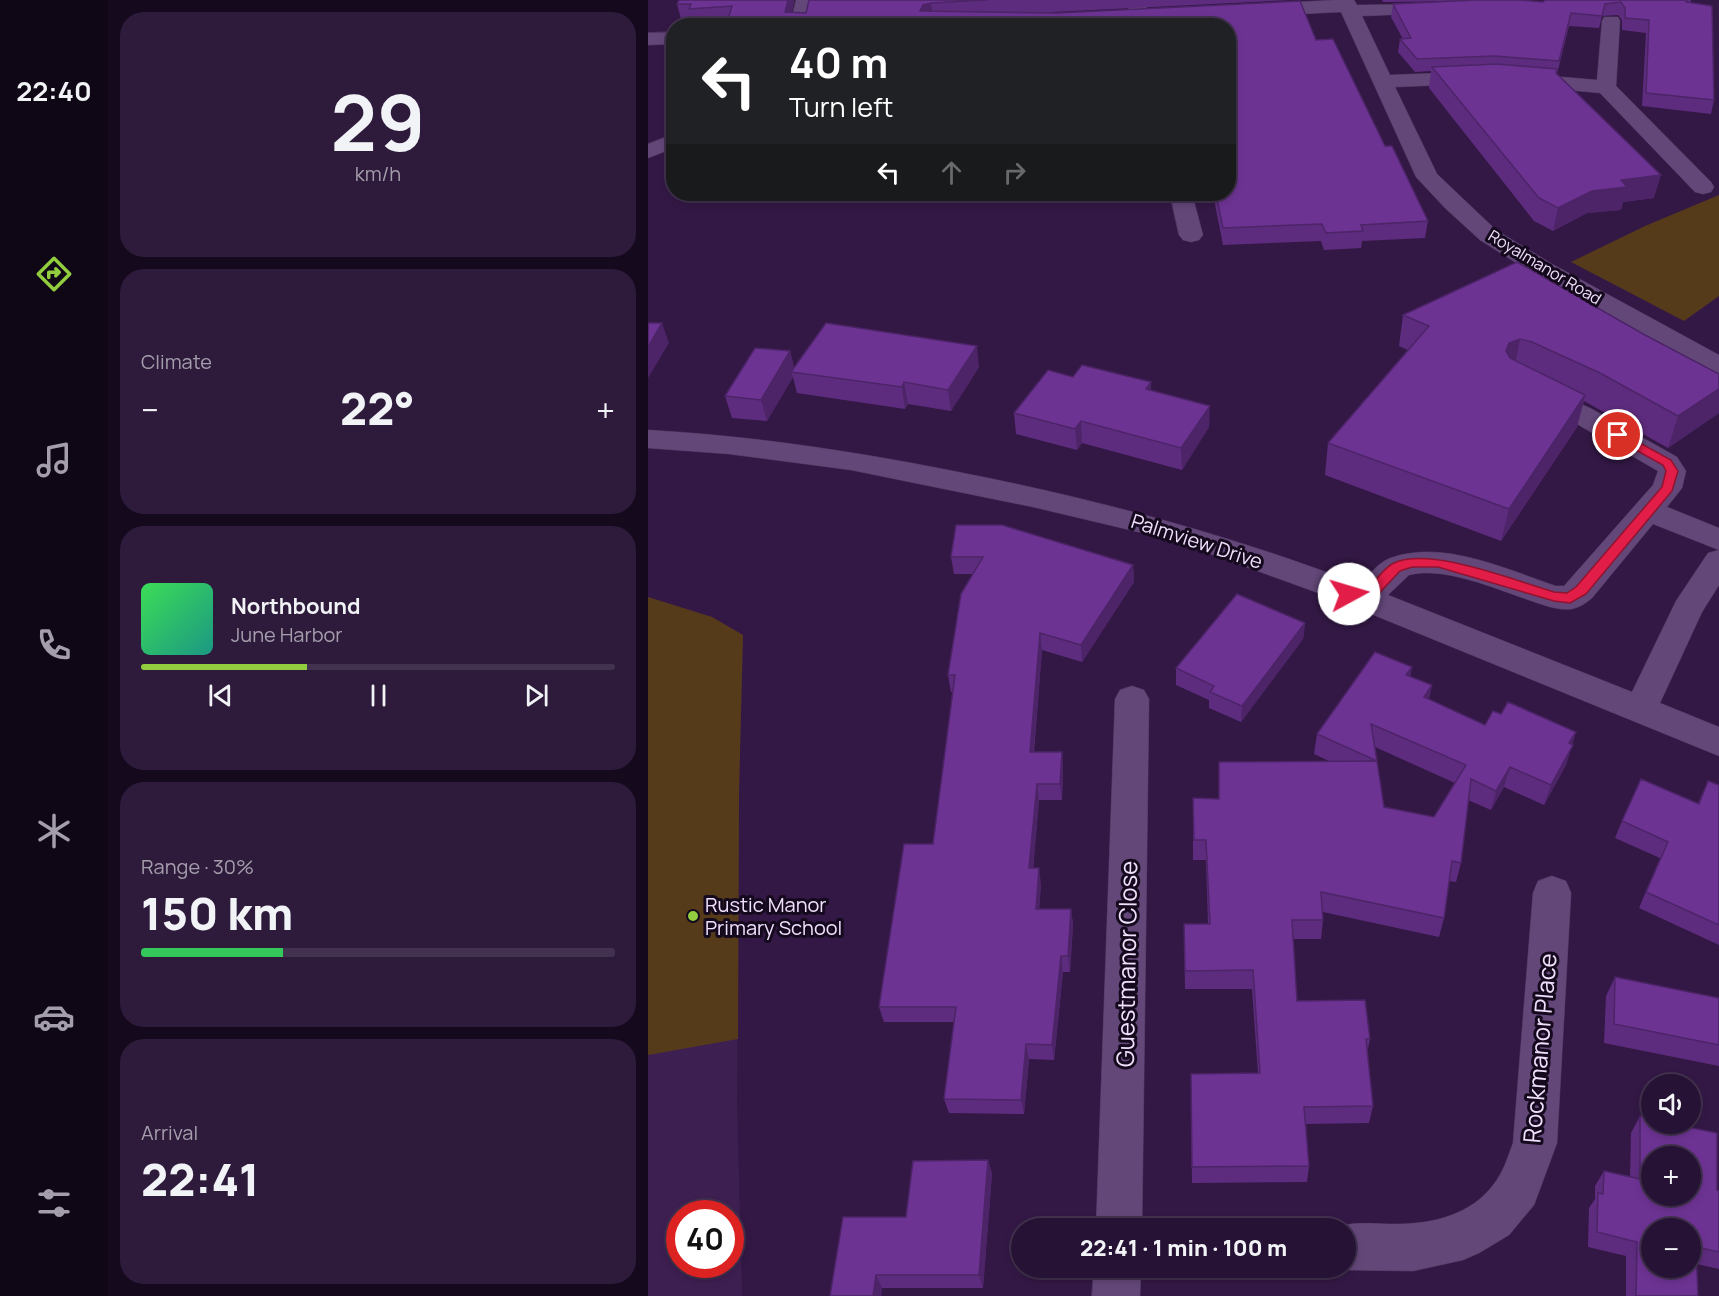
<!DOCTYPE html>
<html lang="en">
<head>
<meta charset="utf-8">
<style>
  body { margin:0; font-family:Manrope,sans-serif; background:#2e1b3c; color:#f1f3f6; height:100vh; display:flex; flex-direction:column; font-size:22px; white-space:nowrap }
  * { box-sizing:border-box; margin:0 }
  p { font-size:20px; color:#a49eac }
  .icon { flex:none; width:33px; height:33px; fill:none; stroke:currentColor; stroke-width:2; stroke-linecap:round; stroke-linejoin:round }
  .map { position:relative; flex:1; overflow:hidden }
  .panel { display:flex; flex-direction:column; gap:12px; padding:12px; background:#150a1d; width:540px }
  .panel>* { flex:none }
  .top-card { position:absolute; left:18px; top:18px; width:570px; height:183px; border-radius:24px; box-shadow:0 3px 9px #0003,0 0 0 2px #42324f; background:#202124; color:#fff; overflow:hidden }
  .controls { position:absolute; left:993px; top:1074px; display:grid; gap:12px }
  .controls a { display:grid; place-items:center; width:60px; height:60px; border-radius:50%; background:#261234; box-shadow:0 3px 9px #0003,0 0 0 2px #42324f; font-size:30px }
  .speed { position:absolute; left:18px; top:1200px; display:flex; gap:12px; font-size:30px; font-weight:700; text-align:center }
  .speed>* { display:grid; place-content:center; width:78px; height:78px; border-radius:50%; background:#261234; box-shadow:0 3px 9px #0003,0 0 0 2px #42324f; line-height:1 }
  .speed .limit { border:9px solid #d22; background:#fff; color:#111 }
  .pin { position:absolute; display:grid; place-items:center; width:51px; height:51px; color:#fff; margin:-26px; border:3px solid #fff; border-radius:50%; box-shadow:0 2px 6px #0007 }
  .me { position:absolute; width:66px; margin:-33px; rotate:84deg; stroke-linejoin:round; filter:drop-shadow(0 0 4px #0008) }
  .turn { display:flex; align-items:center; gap:21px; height:126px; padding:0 24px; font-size:27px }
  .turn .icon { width:78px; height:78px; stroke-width:2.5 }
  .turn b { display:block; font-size:42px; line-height:51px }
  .lanes { display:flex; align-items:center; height:57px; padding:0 24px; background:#0003; justify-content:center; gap:30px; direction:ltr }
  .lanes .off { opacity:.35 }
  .big { font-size:45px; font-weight:800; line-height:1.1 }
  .panel .tile { flex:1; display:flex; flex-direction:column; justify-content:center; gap:9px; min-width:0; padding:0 21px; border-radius:24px; background:#2e1b3c }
  .panel .dial { align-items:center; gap:0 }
  .dial b { font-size:78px; line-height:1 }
  .song { display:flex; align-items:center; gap:18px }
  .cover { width:72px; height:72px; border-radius:9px; background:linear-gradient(135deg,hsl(130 70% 55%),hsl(170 70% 35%)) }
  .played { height:6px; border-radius:3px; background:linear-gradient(90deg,#91cd3f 35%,#42324f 35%) }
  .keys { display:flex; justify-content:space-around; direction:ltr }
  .heat { display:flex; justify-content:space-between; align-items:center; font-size:33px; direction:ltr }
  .charge { height:9px; border-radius:4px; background:linear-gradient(90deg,#34c759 30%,#42324f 0) }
  .trip { position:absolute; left:363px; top:1218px; width:345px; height:60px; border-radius:30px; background:#261234; box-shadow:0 3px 9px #0003,0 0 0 2px #42324f; font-weight:800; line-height:60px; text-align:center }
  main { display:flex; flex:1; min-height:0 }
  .tab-bar { display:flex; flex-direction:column; width:108px; justify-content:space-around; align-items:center; background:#0f0715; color:#a49eac }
  .tab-bar .icon { width:42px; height:42px }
  .tab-bar .active { color:#91cd3f }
  .tab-bar b { font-size:27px; color:#f1f3f6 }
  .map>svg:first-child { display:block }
  .built { fill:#3e1f52; fill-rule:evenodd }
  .green { fill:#563b1b }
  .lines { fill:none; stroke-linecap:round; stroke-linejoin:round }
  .minor-casing { stroke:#4d365d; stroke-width:1 }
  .minor { fill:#634779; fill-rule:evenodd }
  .wall { fill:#5e2c7e; fill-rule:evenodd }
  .shaded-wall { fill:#4c2467 }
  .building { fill:#6d3393; stroke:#4c2467; stroke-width:1.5; fill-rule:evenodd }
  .route { fill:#e11d48; stroke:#92132f; stroke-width:1.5 }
  .poi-dot { fill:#91cd3f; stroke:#150a1d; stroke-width:2 }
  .labels { text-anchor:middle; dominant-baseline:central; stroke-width:6; stroke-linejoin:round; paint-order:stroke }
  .far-street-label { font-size:16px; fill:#f0e0fd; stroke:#150a1d }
  .street-label { font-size:20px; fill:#f0e0fd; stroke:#150a1d }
  .poi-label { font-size:20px; fill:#f0e0fd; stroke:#150a1d; text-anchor:start }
  .near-street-label { font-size:24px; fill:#f0e0fd; stroke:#150a1d }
</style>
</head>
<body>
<main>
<nav class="tab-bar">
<b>22:40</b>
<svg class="icon active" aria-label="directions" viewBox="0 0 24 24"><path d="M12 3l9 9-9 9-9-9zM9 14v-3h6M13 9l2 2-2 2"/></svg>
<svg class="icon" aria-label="music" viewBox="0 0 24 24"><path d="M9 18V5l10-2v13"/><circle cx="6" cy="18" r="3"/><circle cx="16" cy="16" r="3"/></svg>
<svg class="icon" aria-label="phone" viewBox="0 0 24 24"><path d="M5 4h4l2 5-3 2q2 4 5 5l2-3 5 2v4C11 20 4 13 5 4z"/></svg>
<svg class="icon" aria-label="climate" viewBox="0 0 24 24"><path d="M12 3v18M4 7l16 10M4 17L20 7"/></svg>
<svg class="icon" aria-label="car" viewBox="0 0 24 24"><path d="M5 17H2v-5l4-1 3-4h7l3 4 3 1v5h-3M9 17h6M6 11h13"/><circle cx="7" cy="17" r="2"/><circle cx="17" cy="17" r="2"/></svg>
<svg class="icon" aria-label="filters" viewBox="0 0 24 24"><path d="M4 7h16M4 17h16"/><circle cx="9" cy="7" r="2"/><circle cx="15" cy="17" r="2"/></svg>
</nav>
<section class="panel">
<div class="tile dial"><b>29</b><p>km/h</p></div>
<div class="tile"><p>Climate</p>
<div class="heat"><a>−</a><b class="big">22°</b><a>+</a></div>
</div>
<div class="tile">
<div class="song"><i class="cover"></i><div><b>Northbound</b><p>June Harbor</p></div></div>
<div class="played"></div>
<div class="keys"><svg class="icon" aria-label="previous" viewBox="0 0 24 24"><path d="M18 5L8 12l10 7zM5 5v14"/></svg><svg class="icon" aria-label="pause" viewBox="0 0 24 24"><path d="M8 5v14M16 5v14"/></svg><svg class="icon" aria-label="next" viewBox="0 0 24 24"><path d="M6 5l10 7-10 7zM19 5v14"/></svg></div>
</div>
<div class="tile"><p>Range · 30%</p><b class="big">150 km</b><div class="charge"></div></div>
<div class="tile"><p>Arrival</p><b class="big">22:41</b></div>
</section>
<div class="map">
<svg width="1071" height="1296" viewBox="0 0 1071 1296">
  <rect width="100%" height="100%" fill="#331845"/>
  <path class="built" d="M 0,597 L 64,617 L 95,635 L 91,793 L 89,1102 L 94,1296 L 0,1296 ZM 32,1214 L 82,1214 L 82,1264 L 32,1264 Z"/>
  <path class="green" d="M 1071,195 L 1071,296 L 1036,321 L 923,262 L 997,226 Z
    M 0,597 L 64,617 L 95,635 L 91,793 L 90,1039 L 0,1055 Z"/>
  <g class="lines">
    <g class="minor-casing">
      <path id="minor" d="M 148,0 L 166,0 L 160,26 L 142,26 Z
        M 479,0 L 497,0 L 502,26 L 484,26 Z
        M 688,0 L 706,0 L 709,5 L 794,4 L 797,8 L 794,12 L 788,13 L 714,16 L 742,75 L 845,71 L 949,80 L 954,21 L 956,17 L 970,17 L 972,21 L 968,86 L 1063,182 L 1066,187 L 1063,192 L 1055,194 L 1047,192 L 952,93 L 845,83 L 747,87 L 789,174 L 848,230 L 904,264 L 1071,355 L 1071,374 L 1062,372 L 886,274 L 832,240 L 797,208 L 768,177 L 693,12 L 610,16 L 604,14 L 601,10 L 604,6 L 610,4 Z
        M 26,32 L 26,44 L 0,45 L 0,33 Z
        M 26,134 L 26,148 L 0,158 L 0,144 Z
        M 522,194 L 544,194 L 555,235 L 551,240 L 543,242 L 535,240 L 531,235 Z
        M 891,386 L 942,408 L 1029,457 L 1038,471 L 1034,488 L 1019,507 L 1071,528 L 1071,550 L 1005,524 L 944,598 C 938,603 932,607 924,609 C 909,611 893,604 878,599 C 846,588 795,566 761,575 L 740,595 L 984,692 L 1028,601 L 1060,553 L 1071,550 L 1071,585 L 1054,612 L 1012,703 L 1071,727 L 1071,756 L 684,598 L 557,552 L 499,534 L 385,507 L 203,470 L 81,454 L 0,448 L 0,430 C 106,436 211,452 315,473 C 452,500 582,535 713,585 C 720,576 729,564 740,559 C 793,538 857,569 908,586 L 916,586 L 1005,485 L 1010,471 L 922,420 L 881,400 L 877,394 L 881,388 Z
        M 484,686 L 496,690 L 501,699 L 494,1228 L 448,1228 L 467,699 L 472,690 Z
        M 904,876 L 918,881 L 923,893 L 909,1143 L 886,1205 L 861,1235 L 831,1253 L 815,1260 L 765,1271 L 698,1270 L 691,1268 L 698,1268 L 698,1228 L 686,1228 C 704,1221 722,1224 741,1224 C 785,1225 830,1215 853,1173 C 858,1164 861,1153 865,1143 L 885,893 L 890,881 Z
        M 446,1268 L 493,1268 L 492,1296 L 444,1296 Z"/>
    </g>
    <use href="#minor" class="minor"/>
  </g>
  <path class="wall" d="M 31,0 L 146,0 L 144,12 L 158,13 L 161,0 L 643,0 L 385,13 L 410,13 L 652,1 L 668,40 L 685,39 L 737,146 L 744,146 L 780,221 L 777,238 L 714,241 L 713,248 L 676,250 L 673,241 L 575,245 L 565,194 L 580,194 L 580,26 L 78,26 L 79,22 L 45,24 L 44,19 L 33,19 L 29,4 Z
    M 734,0 L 872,0 L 895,2 L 897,0 L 1043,0 L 1042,3 L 1066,100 L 1063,114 L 994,106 L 998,33 L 974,30 L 974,20 L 970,15 L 954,16 L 951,28 L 921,26 L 909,74 L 1006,198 L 975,202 L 973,210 L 939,213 L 905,231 L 886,221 L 781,88 L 783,71 L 767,72 L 750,52 L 752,39 L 755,39 L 743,17 L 745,4 L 827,1 L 735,2 Z
    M 755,315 L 997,335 L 1071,374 L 1071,413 L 1020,448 L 936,401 L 929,427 L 853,541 L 677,475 L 680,443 L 760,350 L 751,346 Z
    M 142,351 L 146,368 L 331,367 L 303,411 L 260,404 L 257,409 L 149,393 L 145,377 L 119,421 L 84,418 L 77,396 Z
    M 425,377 L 503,382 L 503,391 L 561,427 L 534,470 L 434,443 L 429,450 L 368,434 L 366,413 Z
    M 308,525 L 485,565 L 486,582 L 434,662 L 394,650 L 386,752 L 414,752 L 415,769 L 414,800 L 391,800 L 385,868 L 393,884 L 391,909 L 423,909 L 425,925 L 422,972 L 415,972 L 406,1060 L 381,1059 L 376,1114 L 301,1113 L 296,1099 L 306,1022 L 236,1022 L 231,1007 L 285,844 L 305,692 L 303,692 L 300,675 L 325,574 L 306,574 L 303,557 Z
    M 657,623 L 655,639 L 593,722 L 561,708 L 561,700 L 528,685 L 528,668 Z
    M 764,667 L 762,677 L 784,685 L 781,699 L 837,725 L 853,714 L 928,732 L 918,765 L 896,805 L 856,787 L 843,810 L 820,800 L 813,863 L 808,882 L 801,881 L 796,918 L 791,937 L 675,912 L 675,920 L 673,939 L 645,939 L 649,1001 L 722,1039 L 719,1053 L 725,1106 L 721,1123 L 658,1124 L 661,1166 L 659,1182 L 544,1183 L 543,1091 L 610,1073 L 604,989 L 537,989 L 536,924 L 560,924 L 558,860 L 545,860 L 545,798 L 571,799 L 571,762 L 681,761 L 666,754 L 669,734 ZM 727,747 L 807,783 L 786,817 L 736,807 Z
    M 1060,781 L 1071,785 L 1071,945 L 991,908 L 1012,858 L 967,838 L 974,821 L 1050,803 Z
    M 967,977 L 1071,998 L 1071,1066 L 956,1043 L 958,996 Z
    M 992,1116 L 1069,1190 L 1071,1191 L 1071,1269 L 1049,1264 L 1050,1296 L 978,1296 L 978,1256 L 940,1247 L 941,1208 L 947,1199 L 947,1186 L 956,1171 L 982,1177 L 983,1133 Z
    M 340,1160 L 344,1174 L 335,1288 L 234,1288 L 233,1296 L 182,1296 L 258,1217 Z"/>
  <path class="shaded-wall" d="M 140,0 L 146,0 L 141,26 L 137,12 Z
    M 283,3 L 285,18 L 272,11 L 275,5 Z
    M 1013,175 L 1006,198 L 975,202 L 973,210 L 939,213 L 905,231 L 910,208 L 944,191 L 973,180 Z
    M 14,323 L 21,343 L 0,378 L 0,347 Z
    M 872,339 L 866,371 L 858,351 L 861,343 Z
    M 329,346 L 331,367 L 303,411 L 300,390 Z
    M 142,351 L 147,372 L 143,372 L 145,377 L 119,421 L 113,400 Z
    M 256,382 L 260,404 L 257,409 L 254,387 Z
    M 503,382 L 503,404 L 498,389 Z
    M 1071,389 L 1071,413 L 1020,448 L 1030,416 Z
    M 937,395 L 929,427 L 853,541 L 861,509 Z
    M 562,406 L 561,427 L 534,470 L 533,448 Z
    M 433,421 L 434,443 L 429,450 L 427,429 Z
    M 485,565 L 486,582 L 434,662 L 433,645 Z
    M 657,623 L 655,639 L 593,722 L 594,706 Z
    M 392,633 L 394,650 L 384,769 L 382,752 Z
    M 764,667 L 760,688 L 758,675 Z
    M 784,685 L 779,706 L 776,697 Z
    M 928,732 L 918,765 L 896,805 L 903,785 L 921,743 Z
    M 414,752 L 415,769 L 414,800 L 412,784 Z
    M 862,767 L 856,787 L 843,810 L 848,791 Z
    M 389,784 L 391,800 L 384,884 L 381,868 Z
    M 391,868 L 393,884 L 390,925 L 388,909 Z
    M 423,909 L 425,925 L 422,972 L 420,956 Z
    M 413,956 L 415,972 L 406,1060 L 404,1045 Z
    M 378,1044 L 381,1059 L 376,1114 L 373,1100 Z
    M 340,1160 L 344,1174 L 335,1288 L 331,1275 Z
    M 228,1275 L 234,1288 L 233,1296 L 225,1296 Z"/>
  <path class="building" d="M 31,0 L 140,0 L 137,12 L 158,13 L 161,0 L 339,0 L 283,3 L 275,5 L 272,11 L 410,13 L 652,1 L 668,40 L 685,39 L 737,146 L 744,146 L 780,221 L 713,225 L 715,231 L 678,233 L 674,224 L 575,228 L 568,194 L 580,194 L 580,26 L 78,26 L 84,6 L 41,9 L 43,4 L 29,4 Z
    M 828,0 L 872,0 L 895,2 L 897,0 L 1039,0 L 1038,2 L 1064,6 L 1066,100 L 998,93 L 1001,20 L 977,18 L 977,8 L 973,2 L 957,4 L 954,16 L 923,13 L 911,61 L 847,56 L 769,59 L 752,39 L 763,38 L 745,4 Z
    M 849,64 L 909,69 L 908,73 L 1013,175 L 973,180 L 979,187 L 944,191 L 910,208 L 891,198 L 784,67 Z
    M 869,262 L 997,335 L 1071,374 L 1071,389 L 1030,416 L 952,373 L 884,342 L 872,339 L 861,343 L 858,351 L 862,358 L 937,395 L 861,509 L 680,443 L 781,326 L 755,315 Z
    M 0,323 L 14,323 L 0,347 Z
    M 178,323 L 329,346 L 300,390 L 256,382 L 254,387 L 143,372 Z
    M 107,348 L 142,351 L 113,400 L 77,396 Z
    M 434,365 L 503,382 L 498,389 L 562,406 L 533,448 L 433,421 L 427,429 L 366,413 L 400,370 L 425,377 Z
    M 308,525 L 354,525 L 485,565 L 433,645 L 392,633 L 382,752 L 414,752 L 412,784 L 389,784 L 381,868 L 391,868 L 388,909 L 423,909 L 420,956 L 413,956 L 404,1045 L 378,1044 L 373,1100 L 296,1099 L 308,1007 L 231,1007 L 256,844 L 285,844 L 307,675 L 300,675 L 313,594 L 335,557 L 303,557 Z
    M 589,594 L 657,623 L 594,706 L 562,692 L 566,686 L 528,668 Z
    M 727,652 L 764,667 L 758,675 L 784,685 L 776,697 L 837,725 L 845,711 L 853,714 L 860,702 L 928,732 L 921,743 L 925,745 L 903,785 L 862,767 L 848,791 L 823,779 L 813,863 L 804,861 L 796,918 L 673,892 L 675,920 L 644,920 L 649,1001 L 717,1000 L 722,1039 L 718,1039 L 725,1106 L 656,1107 L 661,1166 L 544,1167 L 543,1074 L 612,1073 L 605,970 L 537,971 L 536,924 L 562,924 L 558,840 L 546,840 L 545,798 L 571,799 L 571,762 L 729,761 L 736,807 L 786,817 L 818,765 L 723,724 L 729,761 L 669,734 Z
    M 993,779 L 1051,804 L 1060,781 L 1071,785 L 1071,925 L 998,892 L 1020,842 L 974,821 Z
    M 967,977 L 1071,998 L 1071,1045 L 966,1024 Z
    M 992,1116 L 1004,1119 L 1004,1124 L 1025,1124 L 1069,1133 L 1069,1190 L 1071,1191 L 1071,1252 L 1048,1247 L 1050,1296 L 988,1296 L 989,1242 L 949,1232 L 950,1193 L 955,1194 L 956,1171 L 992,1179 ZM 1004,1156 L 1042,1156 L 1042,1196 L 1004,1196 ZM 1004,1228 L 1042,1228 L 1042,1268 L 1004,1268 Z
    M 340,1160 L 331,1275 L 228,1275 L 225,1296 L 182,1296 L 195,1217 L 258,1217 L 265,1161 Z"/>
  <path class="route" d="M 970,431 L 1023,460 L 1030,471 L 1024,491 L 938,594 L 922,603 L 906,601 L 790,567 L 764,567 L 752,571 L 722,603 C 714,606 700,600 695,594 L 701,589 L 715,594 C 724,585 734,570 744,564 C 780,545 867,581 906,592 L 919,593 L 928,587 L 1014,487 L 1018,471 L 1015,465 L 966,438 L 966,432 Z"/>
  <circle class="poi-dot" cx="45" cy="916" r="6"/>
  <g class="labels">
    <g class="far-street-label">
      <text transform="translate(897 267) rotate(31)">Royalmanor Road</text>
    </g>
    <g class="street-label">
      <text transform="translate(549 541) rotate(18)">Palmview Drive</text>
    </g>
    <g class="poi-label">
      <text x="57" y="904">Rustic Manor<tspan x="57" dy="23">Primary School</tspan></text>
    </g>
    <g class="near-street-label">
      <text transform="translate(478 964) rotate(-89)">Guestmanor Close</text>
      <text transform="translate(891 1048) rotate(-85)">Rockmanor Place</text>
    </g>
  </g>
</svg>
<div class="controls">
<a><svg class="icon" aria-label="sound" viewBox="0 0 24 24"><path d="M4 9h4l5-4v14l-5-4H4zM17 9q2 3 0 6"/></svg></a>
<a>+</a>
<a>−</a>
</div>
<div class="speed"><div class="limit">40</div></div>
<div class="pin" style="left:970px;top:435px;background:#d93025"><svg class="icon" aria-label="arrive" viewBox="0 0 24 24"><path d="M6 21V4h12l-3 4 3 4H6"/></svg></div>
<svg class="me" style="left:701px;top:594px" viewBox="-20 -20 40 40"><circle r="19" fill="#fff"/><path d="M0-13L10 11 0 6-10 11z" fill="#e11d48"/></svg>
<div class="trip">22:41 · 1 min · 100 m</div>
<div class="top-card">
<div class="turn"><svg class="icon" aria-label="left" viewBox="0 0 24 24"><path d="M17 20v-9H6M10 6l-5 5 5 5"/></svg><div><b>40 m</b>Turn left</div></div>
<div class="lanes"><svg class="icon" aria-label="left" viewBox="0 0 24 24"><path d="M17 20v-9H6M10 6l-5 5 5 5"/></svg><svg class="icon off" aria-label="ahead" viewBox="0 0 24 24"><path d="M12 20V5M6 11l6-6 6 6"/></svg><svg class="icon off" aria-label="right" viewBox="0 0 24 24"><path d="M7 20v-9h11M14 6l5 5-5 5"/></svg></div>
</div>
</div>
</main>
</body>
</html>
